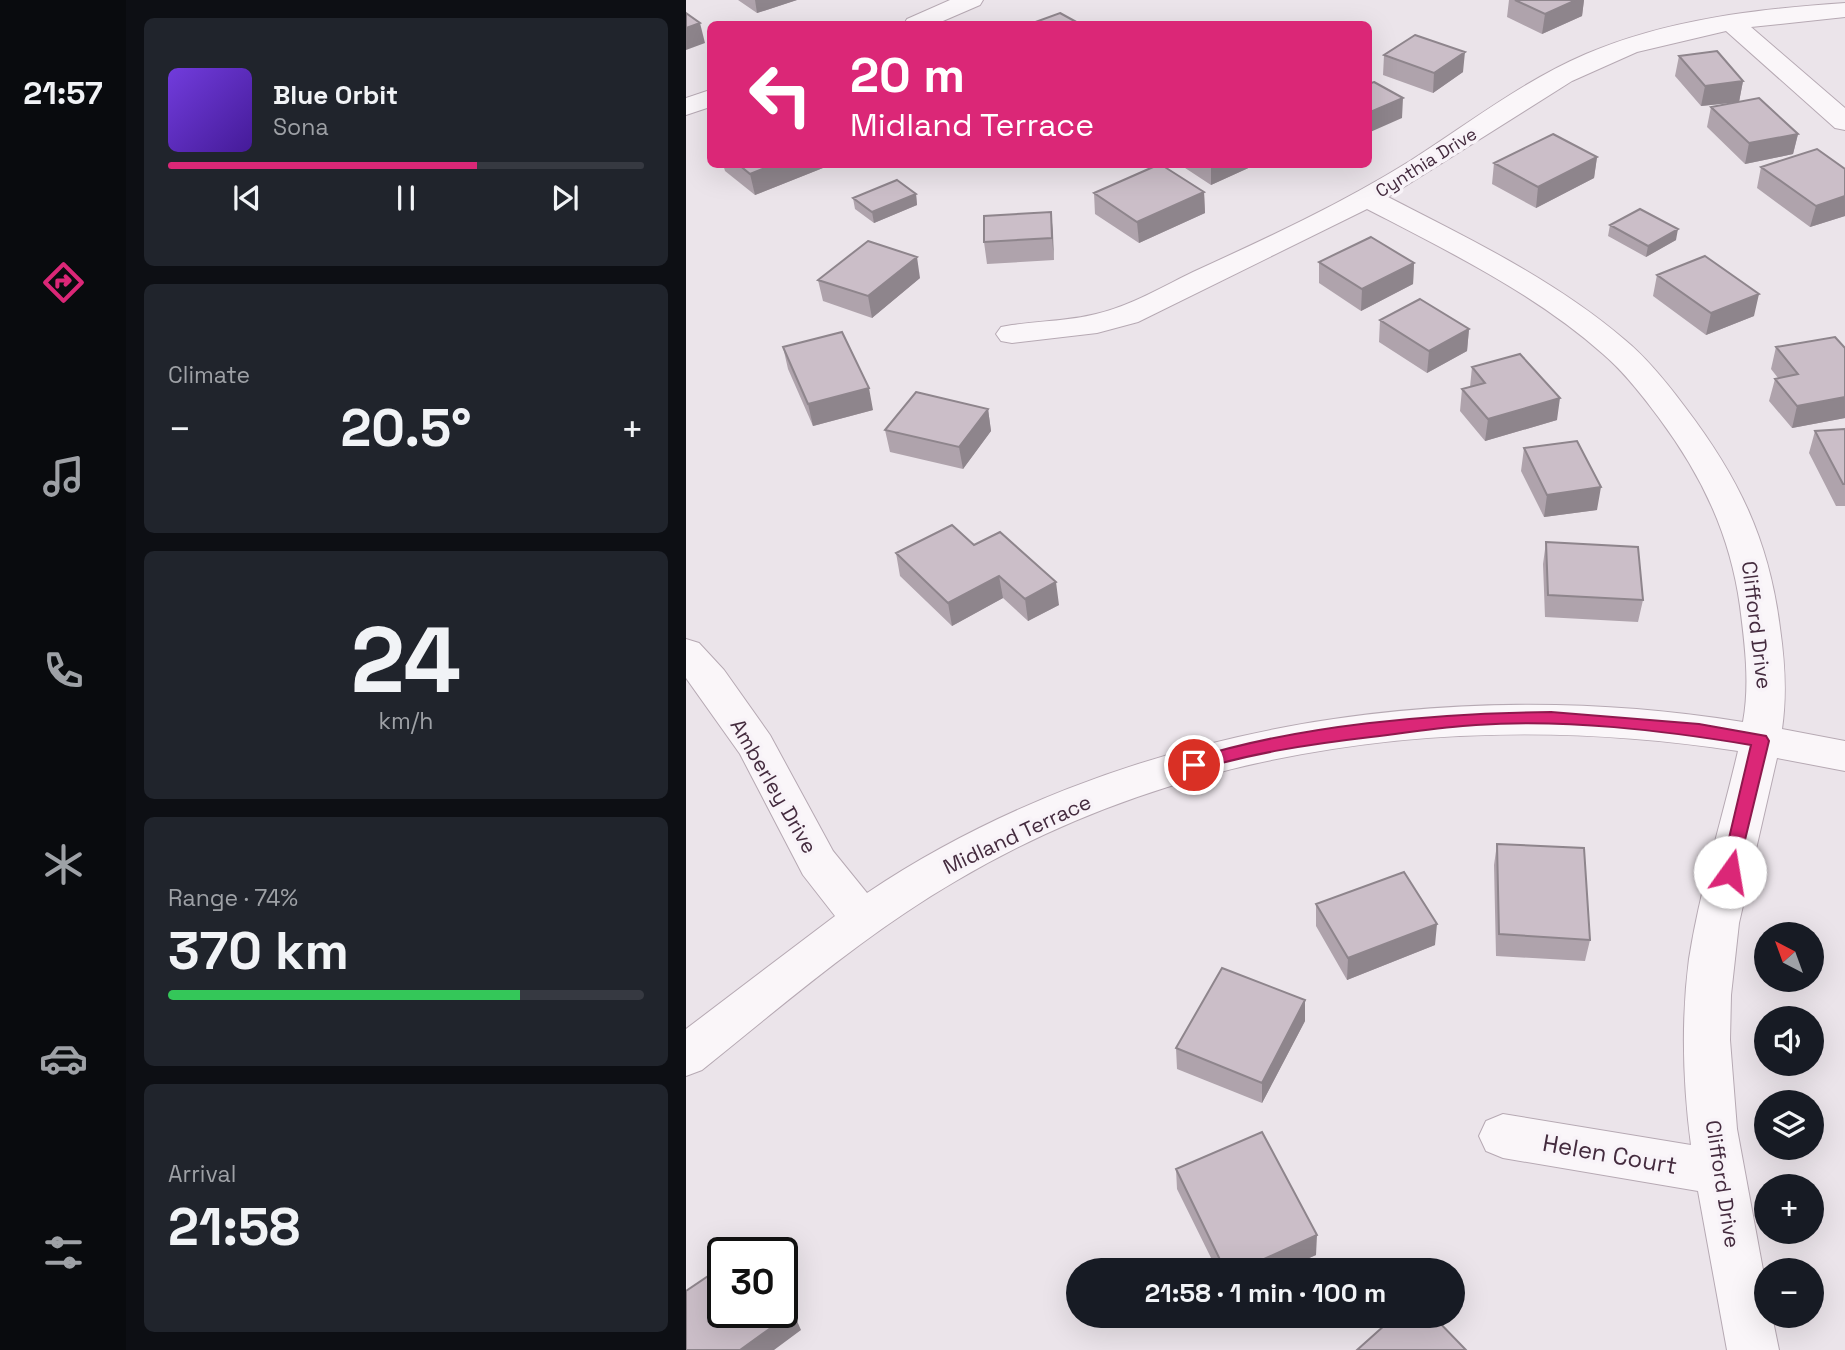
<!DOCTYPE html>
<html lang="en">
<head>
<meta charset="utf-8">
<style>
  body { margin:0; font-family:"Space Grotesk",sans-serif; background:#20242c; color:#f1f3f6; height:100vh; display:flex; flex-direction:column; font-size:26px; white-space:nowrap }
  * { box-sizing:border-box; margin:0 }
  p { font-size:23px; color:#9ea1a6 }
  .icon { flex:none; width:38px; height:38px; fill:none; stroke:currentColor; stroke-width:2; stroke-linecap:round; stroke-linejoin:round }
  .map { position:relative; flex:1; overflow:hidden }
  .details { display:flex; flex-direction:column; gap:18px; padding:18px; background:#0d0f14; width:560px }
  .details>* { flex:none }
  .banner { position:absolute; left:21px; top:21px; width:665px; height:147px; border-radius:10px; box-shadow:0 7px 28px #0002; background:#db2777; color:#fff; overflow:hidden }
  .needle { width:46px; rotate:319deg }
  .fabs { position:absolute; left:1068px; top:922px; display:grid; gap:14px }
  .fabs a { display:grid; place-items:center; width:70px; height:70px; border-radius:50%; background:#171b24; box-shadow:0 7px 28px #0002; font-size:35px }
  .speed { position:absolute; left:21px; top:1237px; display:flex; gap:14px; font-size:35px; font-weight:700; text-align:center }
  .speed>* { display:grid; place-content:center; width:91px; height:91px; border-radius:50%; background:#171b24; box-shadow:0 7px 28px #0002; line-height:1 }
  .speed .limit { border:4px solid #111; border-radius:10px; background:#fff; color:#111 }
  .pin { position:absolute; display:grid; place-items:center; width:60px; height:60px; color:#fff; margin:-30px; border:4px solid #fff; border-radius:50%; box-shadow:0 2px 7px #0007 }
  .me { position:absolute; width:77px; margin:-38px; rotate:13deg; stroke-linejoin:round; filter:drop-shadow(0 0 5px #0008) }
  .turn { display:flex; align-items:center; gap:24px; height:147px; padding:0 28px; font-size:32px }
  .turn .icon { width:91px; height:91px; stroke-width:2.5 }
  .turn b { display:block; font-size:49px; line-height:60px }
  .big { font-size:52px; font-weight:600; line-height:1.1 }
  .details .card { flex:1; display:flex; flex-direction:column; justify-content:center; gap:10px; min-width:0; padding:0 24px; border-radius:10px; background:#20242c }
  .details .dial { align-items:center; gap:0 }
  .dial b { font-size:91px; line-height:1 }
  .song { display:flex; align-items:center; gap:21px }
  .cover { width:84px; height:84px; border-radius:10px; background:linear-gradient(135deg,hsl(260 70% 55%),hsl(260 70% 35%)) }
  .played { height:7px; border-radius:4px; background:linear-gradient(90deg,#db2777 65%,#363941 65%) }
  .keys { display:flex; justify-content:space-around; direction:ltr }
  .heat { display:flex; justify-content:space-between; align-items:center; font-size:38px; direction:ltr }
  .charge { height:10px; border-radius:5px; background:linear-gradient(90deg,#34c759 74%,#363941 0) }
  .trip { position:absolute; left:380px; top:1258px; width:399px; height:70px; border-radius:35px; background:#171b24; box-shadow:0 7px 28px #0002; font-weight:600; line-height:70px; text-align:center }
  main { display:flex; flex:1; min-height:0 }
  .tabs { display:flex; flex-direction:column; width:126px; justify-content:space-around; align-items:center; background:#090b0e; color:#9ea1a6 }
  .tabs .icon { width:49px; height:49px }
  .tabs .active { color:#db2777 }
  .tabs b { font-size:32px; color:#f1f3f6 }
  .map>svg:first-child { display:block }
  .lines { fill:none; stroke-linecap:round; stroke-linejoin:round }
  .street-casing { stroke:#b6a9b3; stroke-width:2 }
  .street { fill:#faf6f9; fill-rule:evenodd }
  .wall { fill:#afa3ac }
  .shaded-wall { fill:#8e858c }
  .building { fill:#cbbec8; stroke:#8e858c; stroke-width:2 }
  .route { fill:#db2777; stroke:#8e194d; stroke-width:2 }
  .labels { text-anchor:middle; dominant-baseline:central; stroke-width:7; stroke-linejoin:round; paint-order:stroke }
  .far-street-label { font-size:18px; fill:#442b3e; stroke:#f8f3f8 }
  .street-label { font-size:21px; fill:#442b3e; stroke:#f8f3f8 }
  .near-street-label { font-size:24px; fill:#442b3e; stroke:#f8f3f8 }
</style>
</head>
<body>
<main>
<nav class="tabs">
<b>21:57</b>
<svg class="icon active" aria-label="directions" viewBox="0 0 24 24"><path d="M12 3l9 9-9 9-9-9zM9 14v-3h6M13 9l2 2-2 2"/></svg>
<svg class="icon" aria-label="music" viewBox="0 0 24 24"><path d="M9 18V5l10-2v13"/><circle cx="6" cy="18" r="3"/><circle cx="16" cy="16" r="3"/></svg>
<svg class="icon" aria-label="phone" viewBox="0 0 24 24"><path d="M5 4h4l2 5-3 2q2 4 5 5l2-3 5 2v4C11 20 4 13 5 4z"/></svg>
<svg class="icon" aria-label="climate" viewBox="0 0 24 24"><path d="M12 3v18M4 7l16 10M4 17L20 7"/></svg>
<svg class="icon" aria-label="car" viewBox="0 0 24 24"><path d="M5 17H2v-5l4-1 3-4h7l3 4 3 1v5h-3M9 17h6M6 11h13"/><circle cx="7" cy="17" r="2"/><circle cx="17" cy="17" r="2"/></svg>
<svg class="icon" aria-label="filters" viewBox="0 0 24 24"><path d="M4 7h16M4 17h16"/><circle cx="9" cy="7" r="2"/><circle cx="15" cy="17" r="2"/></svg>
</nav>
<section class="details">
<div class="card">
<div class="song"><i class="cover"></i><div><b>Blue Orbit</b><p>Sona</p></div></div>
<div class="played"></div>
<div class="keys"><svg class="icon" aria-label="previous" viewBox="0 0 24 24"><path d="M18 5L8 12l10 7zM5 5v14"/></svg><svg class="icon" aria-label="pause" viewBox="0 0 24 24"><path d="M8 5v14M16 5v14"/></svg><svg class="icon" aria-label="next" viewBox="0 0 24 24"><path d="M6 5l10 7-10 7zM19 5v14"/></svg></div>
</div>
<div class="card"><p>Climate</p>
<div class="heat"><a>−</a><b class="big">20.5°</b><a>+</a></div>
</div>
<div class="card dial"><b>24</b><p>km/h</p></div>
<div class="card"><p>Range · 74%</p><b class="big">370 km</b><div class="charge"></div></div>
<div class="card"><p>Arrival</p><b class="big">21:58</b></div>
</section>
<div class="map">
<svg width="1159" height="1350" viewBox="0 0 1159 1350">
  <rect width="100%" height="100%" fill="#ebe4ea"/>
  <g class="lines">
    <g class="street-casing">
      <path id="street" d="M 264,0 L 297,0 L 294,5 L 250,24 L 218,24 L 221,19 Z
        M 1159,3 L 1159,17 L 1065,27 L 1159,108 L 1159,130 L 1149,128 L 1040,31 L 951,52 L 886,81 L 702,197 C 784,239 869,280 939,340 C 962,359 981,383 999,407 C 1053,478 1083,540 1094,628 C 1099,663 1101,694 1096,729 L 1159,741 L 1159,771 L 1091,758 L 1053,923 L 1045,995 L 1044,1040 L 1051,1129 L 1080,1286 L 1080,1316 L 1086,1316 L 1093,1350 L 1041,1350 L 1012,1191 L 817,1158 L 800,1151 L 793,1136 L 800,1121 L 817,1114 L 1005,1145 C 997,1084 995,1020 1003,959 C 1014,889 1036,820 1052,751 C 785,710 505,742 270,881 C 179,934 98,1004 16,1070 L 0,1076 L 0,1029 L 149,916 L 117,875 L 54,754 L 0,678 L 0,639 L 13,643 L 38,670 L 84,735 L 147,851 L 181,893 C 432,725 762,674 1057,722 C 1064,684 1059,645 1054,606 C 1044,534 1016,476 973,418 C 956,395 938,372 917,354 C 848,293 762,251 681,209 L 452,322 L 411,333 L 326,343 L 315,341 L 310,334 L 315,327 L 326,325 C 353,321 383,321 410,314 C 444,306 476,287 507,272 C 581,238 655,204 724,161 C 782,124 837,81 900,54 C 982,19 1072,9 1159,3 Z
        M 24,90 L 24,107 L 0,115 L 0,98 Z"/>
    </g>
    <use href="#street" class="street"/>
  </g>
  <path class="wall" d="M 52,0 L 111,0 L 71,13 Z
    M 823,0 L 898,0 L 896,16 L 856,34 L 821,17 Z
    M 698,55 L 777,72 L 747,93 L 697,75 Z
    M 993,56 L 1057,81 L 1053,102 L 1015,106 L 989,76 Z
    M 1025,107 L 1112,134 L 1107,154 L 1059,164 L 1021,127 Z
    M 911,157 L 908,178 L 850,208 L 806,184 L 808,163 Z
    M 37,164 L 147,164 L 69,195 L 39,171 Z
    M 493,164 L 569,164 L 569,165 L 525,185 Z
    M 1075,167 L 1159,169 L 1159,216 L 1124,227 L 1071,188 Z
    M 518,192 L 519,213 L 453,243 L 409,214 L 408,193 Z
    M 230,194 L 231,205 L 188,223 L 169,209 L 167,198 Z
    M 365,212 L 368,260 L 301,264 L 298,242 Z
    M 924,225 L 990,240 L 960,257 L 922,236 Z
    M 633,262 L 728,263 L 727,284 L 675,311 L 633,283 Z
    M 971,275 L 1068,316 L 1020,335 L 967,296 Z
    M 234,278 L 186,318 L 137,301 L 132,280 Z
    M 694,320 L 783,329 L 781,351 L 741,373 L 693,342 Z
    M 97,347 L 187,410 L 127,426 L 102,369 Z
    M 1090,347 L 1159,348 L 1159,418 L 1106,428 L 1083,401 L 1089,379 L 1092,378 L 1085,369 Z
    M 786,367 L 871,420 L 799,441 L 774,411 L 776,389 L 784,387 Z
    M 302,409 L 305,431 L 277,469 L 204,452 L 199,430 Z
    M 1159,429 L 1159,506 L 1150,506 L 1123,453 L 1129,431 Z
    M 838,448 L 911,510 L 858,517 L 835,471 Z
    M 860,542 L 957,600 L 952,622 L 859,617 L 857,564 Z
    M 288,545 L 373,605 L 342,621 L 317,598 L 266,626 L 214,576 L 210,553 Z
    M 811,844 L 904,940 L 899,961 L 810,956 L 808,865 Z
    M 630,904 L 749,945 L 661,980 L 630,926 Z
    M 619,1021 L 576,1103 L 491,1069 L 490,1048 Z
    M 490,1169 L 630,1255 L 596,1270 L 531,1270 L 491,1189 Z"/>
  <path class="shaded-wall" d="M 69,0 L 111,0 L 71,13 Z
    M 890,0 L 898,0 L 896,16 L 856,34 L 859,14 Z
    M 14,23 L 19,43 L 0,50 L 0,28 Z
    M 779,52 L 777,72 L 747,93 L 748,73 Z
    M 1057,81 L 1053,102 L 1015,106 L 1019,86 Z
    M 717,98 L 716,118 L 682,133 L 682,113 Z
    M 1112,134 L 1107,154 L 1059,164 L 1063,143 Z
    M 911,157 L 908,178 L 850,208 L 852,187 Z
    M 89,164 L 147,164 L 69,195 L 64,174 Z
    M 525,164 L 569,164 L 569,165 L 525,185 Z
    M 518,192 L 519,213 L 453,243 L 451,222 Z
    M 230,194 L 231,205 L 188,223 L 186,212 Z
    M 1159,196 L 1159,216 L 1124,227 L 1130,206 Z
    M 365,212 L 367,233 L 368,260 L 366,238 Z
    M 992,229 L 990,240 L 960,257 L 962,246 Z
    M 231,257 L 234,278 L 186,318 L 182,296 Z
    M 728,263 L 727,284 L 675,311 L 676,289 Z
    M 1073,294 L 1068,316 L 1020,335 L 1025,313 Z
    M 783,329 L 781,351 L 741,373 L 743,351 Z
    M 183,388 L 187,410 L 127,426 L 122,404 Z
    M 1159,397 L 1159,418 L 1106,428 L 1111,406 Z
    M 874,398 L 871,420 L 799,441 L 802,419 Z
    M 302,409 L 305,431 L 277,469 L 273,447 Z
    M 915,487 L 911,510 L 858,517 L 861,495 Z
    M 313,576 L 317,598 L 266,626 L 262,603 Z
    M 370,582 L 373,605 L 342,621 L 339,599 Z
    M 751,924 L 749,945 L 661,980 L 662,958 Z
    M 619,1000 L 619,1021 L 576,1103 L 576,1083 Z
    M 631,1235 L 630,1255 L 596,1270 L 554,1270 Z
    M 107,1312 L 115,1330 L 88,1350 L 54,1350 Z"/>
  <path class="building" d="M 829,0 L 890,0 L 859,14 Z
    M 0,13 L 14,23 L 0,28 Z
    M 374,13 L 394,24 L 344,24 Z
    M 729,35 L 779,52 L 748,73 L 698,55 Z
    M 1031,51 L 1057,81 L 1019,86 L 993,56 Z
    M 688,82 L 717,98 L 682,113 L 682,84 Z
    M 1073,98 L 1112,134 L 1063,143 L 1025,107 Z
    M 867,134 L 911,157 L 852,187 L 808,163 Z
    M 1131,149 L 1159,169 L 1159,196 L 1130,206 L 1075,167 Z
    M 52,164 L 89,164 L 64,174 Z
    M 474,164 L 518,192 L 451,222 L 408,193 Z
    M 211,180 L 230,194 L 186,212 L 167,198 Z
    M 954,209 L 992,229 L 962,246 L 924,225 Z
    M 365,212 L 366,238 L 298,242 L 298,216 Z
    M 685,237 L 728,263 L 676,289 L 633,262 Z
    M 182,241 L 231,257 L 182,296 L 132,280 Z
    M 1019,256 L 1073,294 L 1025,313 L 971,275 Z
    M 734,299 L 783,329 L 743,351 L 694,320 Z
    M 156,332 L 183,388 L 122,404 L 97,347 Z
    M 1149,337 L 1159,348 L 1159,397 L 1111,406 L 1089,379 L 1112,374 L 1090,347 Z
    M 834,354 L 874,398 L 802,419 L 776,389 L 799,383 L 786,367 Z
    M 230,392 L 302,409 L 273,447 L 199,430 Z
    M 1159,429 L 1159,484 L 1157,484 L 1129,431 Z
    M 891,441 L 915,487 L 861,495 L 838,448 Z
    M 266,525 L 288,545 L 314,532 L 370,582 L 339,599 L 313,576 L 262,603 L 210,553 Z
    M 860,542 L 952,547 L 957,600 L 862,595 Z
    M 811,844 L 898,848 L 904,940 L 813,934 Z
    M 718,872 L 751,924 L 662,958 L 630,904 Z
    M 536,968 L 619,1000 L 576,1083 L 490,1048 Z
    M 576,1132 L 631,1235 L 554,1270 L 539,1270 L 490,1169 Z
    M 62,1248 L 65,1253 L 55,1253 Z
    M 37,1266 L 37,1312 L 96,1312 L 96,1297 L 107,1312 L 54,1350 L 0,1350 L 0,1291 Z
    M 709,1316 L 747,1316 L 780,1350 L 671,1350 Z"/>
  <path class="route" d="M 865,712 L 1013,724 L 1080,736 L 1083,741 L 1050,877 L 1038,877 L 1035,872 L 1065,745 C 975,730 881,719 790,725 C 755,727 720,733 685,737 C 625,744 565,753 508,771 L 499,765 L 502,760 C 611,725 750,713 865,712 Z"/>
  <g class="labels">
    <g class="far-street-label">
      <text transform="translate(740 162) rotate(-32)">Cynthia Drive</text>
    </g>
    <g class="street-label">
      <text transform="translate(1071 625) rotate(83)">Clifford Drive</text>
      <text transform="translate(88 786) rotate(60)">Amberley Drive</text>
      <text transform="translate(331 834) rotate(-25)">Midland Terrace</text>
      <text transform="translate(1037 1184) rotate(81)">Clifford Drive</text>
    </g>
    <g class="near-street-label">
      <text transform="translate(924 1154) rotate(10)">Helen Court</text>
    </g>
  </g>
</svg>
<div class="fabs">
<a><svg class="needle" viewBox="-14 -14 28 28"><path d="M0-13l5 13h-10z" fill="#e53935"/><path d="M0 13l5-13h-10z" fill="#9ea1a6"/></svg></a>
<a><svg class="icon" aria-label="sound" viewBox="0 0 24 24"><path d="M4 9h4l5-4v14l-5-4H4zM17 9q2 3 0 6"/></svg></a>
<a><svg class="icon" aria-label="layers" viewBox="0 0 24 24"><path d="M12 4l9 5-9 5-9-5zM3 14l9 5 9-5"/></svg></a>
<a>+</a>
<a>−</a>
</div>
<div class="speed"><div class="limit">30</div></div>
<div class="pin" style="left:508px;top:765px;background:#d93025"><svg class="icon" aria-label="arrive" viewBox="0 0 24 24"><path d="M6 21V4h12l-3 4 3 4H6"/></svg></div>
<svg class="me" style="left:1044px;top:872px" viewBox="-20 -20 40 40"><circle r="19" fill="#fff"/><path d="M0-13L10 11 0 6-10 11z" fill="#db2777"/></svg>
<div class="trip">21:58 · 1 min · 100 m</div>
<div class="banner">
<div class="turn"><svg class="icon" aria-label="left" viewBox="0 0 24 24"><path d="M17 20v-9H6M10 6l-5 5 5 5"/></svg><div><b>20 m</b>Midland Terrace</div></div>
</div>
</div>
</main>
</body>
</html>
